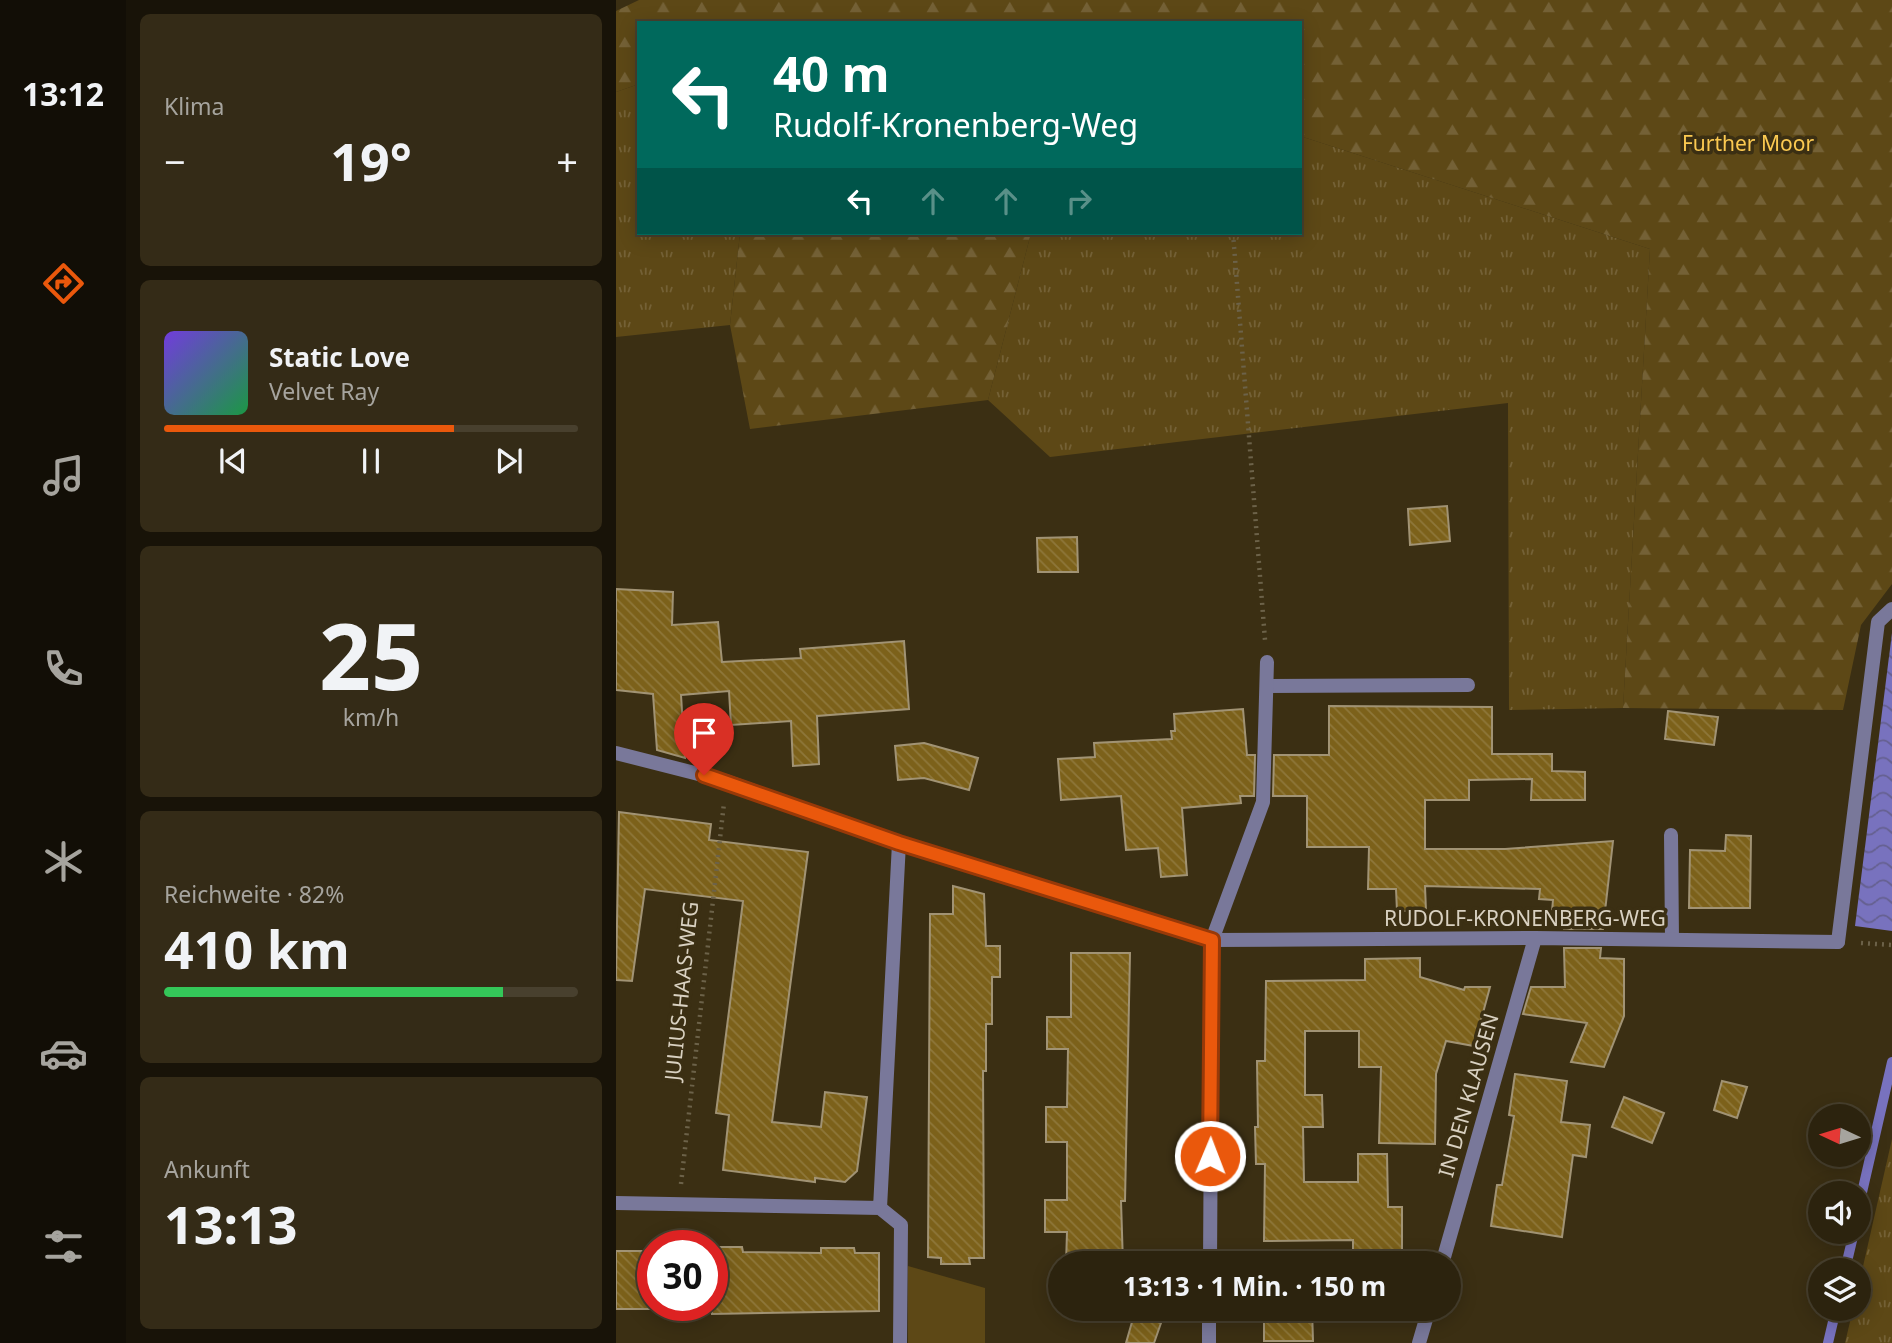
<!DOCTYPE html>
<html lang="de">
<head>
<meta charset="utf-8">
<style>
  body { margin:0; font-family:"Noto Sans",sans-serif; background:#342b17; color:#f1f3f6; height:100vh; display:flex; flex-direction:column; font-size:26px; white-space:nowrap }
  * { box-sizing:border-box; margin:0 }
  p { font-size:23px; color:#a6a49e }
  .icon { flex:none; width:38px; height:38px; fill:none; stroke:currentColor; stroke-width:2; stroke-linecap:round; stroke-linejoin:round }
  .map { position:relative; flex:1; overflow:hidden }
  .sheet { display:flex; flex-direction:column; gap:14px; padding:14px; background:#181308; width:490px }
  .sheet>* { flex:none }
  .top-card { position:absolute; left:21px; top:21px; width:665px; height:214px; border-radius:0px; box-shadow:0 4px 18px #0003,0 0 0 2px #48402e; background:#00695c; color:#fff; overflow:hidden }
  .needle { width:46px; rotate:274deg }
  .tools { position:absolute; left:1192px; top:1104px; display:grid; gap:14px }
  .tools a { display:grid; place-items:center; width:63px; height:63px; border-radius:50%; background:#2c230e; box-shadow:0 4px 18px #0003,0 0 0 2px #48402e; font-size:35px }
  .speed { position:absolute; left:21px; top:1230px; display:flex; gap:14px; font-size:35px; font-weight:700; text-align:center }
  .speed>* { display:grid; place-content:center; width:91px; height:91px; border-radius:50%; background:#2c230e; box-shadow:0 4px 18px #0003,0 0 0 2px #48402e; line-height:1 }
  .speed .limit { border:10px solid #d22; background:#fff; color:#111 }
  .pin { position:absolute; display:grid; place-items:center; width:60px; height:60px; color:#fff; margin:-72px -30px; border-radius:50% 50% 50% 0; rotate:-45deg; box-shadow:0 0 7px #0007 }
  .pin .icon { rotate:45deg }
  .me { position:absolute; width:77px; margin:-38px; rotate:1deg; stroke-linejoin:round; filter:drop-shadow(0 0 5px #0008) }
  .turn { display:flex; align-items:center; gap:24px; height:147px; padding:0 21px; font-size:32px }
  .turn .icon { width:91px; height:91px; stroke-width:2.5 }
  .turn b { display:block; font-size:49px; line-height:60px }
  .lanes { display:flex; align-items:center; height:66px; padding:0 21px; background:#0003; justify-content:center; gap:35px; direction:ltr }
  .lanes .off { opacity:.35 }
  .big { font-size:52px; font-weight:700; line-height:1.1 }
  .sheet .widget { flex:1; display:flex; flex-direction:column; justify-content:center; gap:10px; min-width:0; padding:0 24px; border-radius:10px; background:#342b17 }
  .sheet .dial { align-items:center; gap:0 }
  .dial b { font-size:91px; line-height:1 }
  .song { display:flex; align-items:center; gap:21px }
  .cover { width:84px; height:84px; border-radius:10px; background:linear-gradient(135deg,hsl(260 70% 55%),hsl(140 70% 35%)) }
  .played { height:7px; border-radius:4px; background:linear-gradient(90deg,#ea580c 70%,#48402e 70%) }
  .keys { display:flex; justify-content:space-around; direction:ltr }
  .heat { display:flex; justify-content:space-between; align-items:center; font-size:38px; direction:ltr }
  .charge { height:10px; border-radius:5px; background:linear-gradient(90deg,#34c759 82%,#48402e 0) }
  .trip { position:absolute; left:432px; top:1251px; width:413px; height:70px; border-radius:35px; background:#2c230e; box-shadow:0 4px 18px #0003,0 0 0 2px #48402e; font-weight:700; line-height:70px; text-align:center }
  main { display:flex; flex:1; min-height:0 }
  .dock { display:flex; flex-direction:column; width:126px; justify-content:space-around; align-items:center; background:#120e06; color:#a6a49e }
  .dock .icon { width:49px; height:49px }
  .dock .on { color:#ea580c }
  .dock b { font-size:32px; color:#f1f3f6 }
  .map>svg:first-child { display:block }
  .grass { fill:url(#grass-tufts) }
  .forest { fill:url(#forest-firs) }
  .park { fill:#5d4816 }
  .water { fill:url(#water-waves) }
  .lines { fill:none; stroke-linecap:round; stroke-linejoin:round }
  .stream { stroke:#7872be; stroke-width:10 }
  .building { fill:url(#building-back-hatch); stroke:#a19374; stroke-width:2 }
  .path { stroke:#6c6249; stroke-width:4.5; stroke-dasharray:2 5; stroke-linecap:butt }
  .lane { stroke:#79789a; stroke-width:14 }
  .street { stroke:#79789a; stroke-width:14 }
  .route-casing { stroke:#983908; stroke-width:18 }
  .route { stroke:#ea580c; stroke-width:12 }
  .labels { text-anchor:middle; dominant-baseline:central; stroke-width:7; stroke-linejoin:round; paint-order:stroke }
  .park-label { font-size:21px; fill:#fbc951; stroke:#3b2f13 }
  .street-label { font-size:21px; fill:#d9d1c1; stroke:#3b2f13 }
</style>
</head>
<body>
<main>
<nav class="dock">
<b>13:12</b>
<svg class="icon on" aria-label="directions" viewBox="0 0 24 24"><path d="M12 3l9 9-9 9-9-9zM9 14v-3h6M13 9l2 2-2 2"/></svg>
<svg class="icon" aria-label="music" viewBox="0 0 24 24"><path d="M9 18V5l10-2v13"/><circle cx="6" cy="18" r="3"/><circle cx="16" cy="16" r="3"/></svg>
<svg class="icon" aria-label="phone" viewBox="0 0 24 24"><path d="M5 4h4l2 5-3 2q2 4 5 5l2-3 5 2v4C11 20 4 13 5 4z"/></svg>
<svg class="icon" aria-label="climate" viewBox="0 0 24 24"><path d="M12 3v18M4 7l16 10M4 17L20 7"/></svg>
<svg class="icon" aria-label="car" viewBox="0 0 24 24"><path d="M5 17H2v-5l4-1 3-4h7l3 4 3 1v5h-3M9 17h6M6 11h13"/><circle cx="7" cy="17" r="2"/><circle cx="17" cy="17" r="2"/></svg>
<svg class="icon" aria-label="filters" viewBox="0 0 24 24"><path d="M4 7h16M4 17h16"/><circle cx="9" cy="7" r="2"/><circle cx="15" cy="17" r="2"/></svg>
</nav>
<section class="sheet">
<div class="widget"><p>Klima</p>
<div class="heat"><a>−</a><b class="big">19°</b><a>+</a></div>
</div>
<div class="widget">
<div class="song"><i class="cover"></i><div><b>Static Love</b><p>Velvet Ray</p></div></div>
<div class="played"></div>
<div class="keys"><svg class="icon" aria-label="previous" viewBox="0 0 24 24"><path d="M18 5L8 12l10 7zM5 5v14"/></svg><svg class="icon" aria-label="pause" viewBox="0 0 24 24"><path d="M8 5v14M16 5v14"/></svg><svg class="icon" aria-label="next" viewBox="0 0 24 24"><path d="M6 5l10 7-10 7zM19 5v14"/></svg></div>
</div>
<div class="widget dial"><b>25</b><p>km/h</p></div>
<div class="widget"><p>Reichweite · 82%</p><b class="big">410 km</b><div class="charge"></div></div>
<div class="widget"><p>Ankunft</p><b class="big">13:13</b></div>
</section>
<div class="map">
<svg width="1276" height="1343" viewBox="0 0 1276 1343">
  <defs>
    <pattern id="grass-tufts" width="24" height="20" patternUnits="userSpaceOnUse" patternTransform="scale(1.75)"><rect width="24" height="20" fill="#5d4816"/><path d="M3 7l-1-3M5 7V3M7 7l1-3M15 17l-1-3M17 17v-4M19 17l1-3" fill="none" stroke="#746136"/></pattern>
    <pattern id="forest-firs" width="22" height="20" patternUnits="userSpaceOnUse" patternTransform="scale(1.75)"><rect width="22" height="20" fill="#5d4816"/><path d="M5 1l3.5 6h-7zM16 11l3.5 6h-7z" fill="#746136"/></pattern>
    <pattern id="water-waves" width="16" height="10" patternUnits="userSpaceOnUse" patternTransform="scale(1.75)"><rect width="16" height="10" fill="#7872be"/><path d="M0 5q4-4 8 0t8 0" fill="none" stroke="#656090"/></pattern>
    <pattern id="building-back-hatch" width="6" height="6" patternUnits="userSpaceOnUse" patternTransform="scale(1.75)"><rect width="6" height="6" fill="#7c611a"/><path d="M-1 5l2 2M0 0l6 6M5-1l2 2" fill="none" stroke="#8e773a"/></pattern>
  </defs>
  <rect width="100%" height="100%" fill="#3b2f13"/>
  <path class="grass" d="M 23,84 L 23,233 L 124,233 L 114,325 L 0,337 L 0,92 Z
    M 684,136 L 1034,249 L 1007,708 L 893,710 L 892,403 L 434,457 L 372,400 L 415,233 L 684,233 Z
    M 1276,1139 L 1276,1343 L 1229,1343 L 1237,1309 L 1242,1309 L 1243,1284 Z"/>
  <path class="forest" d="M 23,0 L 1276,0 L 1276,584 L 1245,625 L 1227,710 L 1007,708 L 1034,249 L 684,136 L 684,23 L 23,23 L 23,84 L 0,92 L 0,11 Z
    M 124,233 L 415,233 L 372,400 L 134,429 L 114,325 Z"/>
  <path class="park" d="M 292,1266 L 369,1288 L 369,1343 L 292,1343 Z"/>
  <path class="water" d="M 1276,633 L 1276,931 L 1239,926 Z"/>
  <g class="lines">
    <path class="stream" d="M 1242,1210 L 1276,1062
      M 1229,1270 L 1238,1232
      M 1212,1343 L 1220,1309"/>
  </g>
  <path class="building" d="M 831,506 L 834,541 L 794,545 L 792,509 Z
    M 461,537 L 462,572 L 422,572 L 421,538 Z
    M 0,589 L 57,592 L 56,625 L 102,622 L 106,662 L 185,658 L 184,649 L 288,641 L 293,709 L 201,716 L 203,764 L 177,766 L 175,721 L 115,725 L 113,691 L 65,695 L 69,758 L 41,750 L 37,694 L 0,690 Z
    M 713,706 L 876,707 L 876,754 L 936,754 L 936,771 L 969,772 L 969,800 L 915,800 L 916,779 L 853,780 L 853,800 L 809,800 L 809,849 L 889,849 L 997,841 L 987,929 L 948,929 L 948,912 L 936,911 L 937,900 L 923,899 L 924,889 L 809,886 L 810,911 L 781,911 L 780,889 L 752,889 L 753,847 L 691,847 L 691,796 L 657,796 L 658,755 L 713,755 Z
    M 627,709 L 631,755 L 639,755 L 638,796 L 624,796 L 625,803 L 566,808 L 571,875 L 545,877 L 542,848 L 510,850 L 505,796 L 445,800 L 442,759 L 479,757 L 478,743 L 556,739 L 555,731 L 559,731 L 558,714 Z
    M 1052,711 L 1102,717 L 1098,745 L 1049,739 Z
    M 308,743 L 362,758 L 353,790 L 308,778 L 282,780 L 279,746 Z
    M 3,812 L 95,824 L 93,840 L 192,852 L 156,1122 L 205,1127 L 209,1092 L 251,1097 L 241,1171 L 229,1182 L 199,1178 L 199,1182 L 107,1170 L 113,1115 L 100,1113 L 127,901 L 29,889 L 16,981 L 0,980 Z
    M 1110,835 L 1135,836 L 1134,908 L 1073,908 L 1074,850 L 1109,851 Z
    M 337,886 L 368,894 L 370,946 L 384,946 L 384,977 L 376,977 L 376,1024 L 370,1024 L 370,1071 L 367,1071 L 368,1258 L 353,1258 L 354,1264 L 325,1264 L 325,1258 L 312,1257 L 314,914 L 337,914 Z
    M 948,948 L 985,948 L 984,958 L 1008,959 L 1008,1016 L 988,1067 L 955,1062 L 971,1023 L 907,1014 L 915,987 L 949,987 Z
    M 455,953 L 514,953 L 509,1201 L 505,1201 L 507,1264 L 450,1264 L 451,1232 L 429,1232 L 429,1200 L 451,1200 L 451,1142 L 430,1142 L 430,1107 L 451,1107 L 452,1049 L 431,1049 L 431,1017 L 455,1017 Z
    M 804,958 L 804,977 L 848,990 L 849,987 L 874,987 L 858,1046 L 830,1041 L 820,1074 L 819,1144 L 763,1143 L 765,1067 L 743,1067 L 743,1031 L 689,1031 L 689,1095 L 706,1095 L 707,1127 L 687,1127 L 688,1182 L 742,1182 L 742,1154 L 771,1154 L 772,1207 L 786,1207 L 786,1264 L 737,1264 L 737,1240 L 648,1241 L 649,1164 L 640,1164 L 639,1127 L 642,1127 L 641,1061 L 649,1061 L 650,981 L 749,980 L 749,959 Z
    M 899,1074 L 951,1081 L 945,1122 L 974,1125 L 970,1157 L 957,1155 L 946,1237 L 875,1226 L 881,1185 L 886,1185 L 898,1116 L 893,1115 Z
    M 1106,1081 L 1131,1087 L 1121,1118 L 1098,1110 Z
    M 1008,1097 L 1048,1113 L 1036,1143 L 996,1127 Z
    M 96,1247 L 126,1247 L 127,1252 L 205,1253 L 205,1248 L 238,1248 L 239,1253 L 263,1253 L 263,1311 L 96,1314 Z
    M 0,1251 L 37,1251 L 37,1309 L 0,1309 Z
    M 648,1309 L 696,1309 L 697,1341 L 648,1341 Z
    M 518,1315 L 545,1323 L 538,1343 L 510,1343 Z"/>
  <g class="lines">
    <path class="path" d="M 617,233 L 649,640
      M 1245,943 L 1276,945
      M 65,1184 L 108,803"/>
    <path class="lane" d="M 651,686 L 852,685
      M 1055,835 L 1056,939
      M 1222,942 L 1262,622 L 1276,609"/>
    <path class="street" d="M 0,753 L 110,781 L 283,843 L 596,940 L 919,938 L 1222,942
      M 0,1203 L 264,1208 L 283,843
      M 264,1208 L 285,1225 L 284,1343
      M 594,1264 L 596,940 L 647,802 L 651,662
      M 826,1264 L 919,938
      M 593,1343 L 593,1309
      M 803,1343 L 813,1309"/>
  </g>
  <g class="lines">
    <g class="route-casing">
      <path id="route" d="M 88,775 L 283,843 L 596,940 L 594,1156"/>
    </g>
    <use href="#route" class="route"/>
  </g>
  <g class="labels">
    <g class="park-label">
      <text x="1132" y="143">Further Moor</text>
    </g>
    <g class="street-label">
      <text x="909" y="918">RUDOLF-KRONENBERG-WEG</text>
      <text transform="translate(65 991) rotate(-84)">JULIUS-HAAS-WEG</text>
      <text transform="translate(852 1095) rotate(-74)">IN DEN KLAUSEN</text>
    </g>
  </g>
</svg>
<div class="tools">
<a><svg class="needle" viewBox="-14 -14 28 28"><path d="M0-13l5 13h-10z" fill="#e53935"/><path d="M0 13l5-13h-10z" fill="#a6a49e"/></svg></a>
<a><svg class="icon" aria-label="sound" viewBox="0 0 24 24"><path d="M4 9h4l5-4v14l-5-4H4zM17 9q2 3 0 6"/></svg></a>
<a><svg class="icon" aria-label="layers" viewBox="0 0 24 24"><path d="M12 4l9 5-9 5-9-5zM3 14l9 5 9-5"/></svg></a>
</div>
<div class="speed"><div class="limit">30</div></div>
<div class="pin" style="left:88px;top:775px;background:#d93025"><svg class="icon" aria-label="arrive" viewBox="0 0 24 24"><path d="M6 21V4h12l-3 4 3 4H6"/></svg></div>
<svg class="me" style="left:594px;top:1156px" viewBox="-20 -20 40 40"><circle r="17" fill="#ea580c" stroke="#fff" stroke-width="3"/><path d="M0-11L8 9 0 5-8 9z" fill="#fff"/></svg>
<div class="trip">13:13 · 1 Min. · 150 m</div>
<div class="top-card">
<div class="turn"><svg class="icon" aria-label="left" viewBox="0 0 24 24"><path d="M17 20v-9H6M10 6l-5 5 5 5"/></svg><div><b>40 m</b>Rudolf-Kronenberg-Weg</div></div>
<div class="lanes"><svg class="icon" aria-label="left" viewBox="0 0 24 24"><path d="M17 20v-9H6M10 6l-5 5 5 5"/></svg><svg class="icon off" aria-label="ahead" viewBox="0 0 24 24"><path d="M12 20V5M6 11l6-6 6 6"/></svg><svg class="icon off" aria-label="ahead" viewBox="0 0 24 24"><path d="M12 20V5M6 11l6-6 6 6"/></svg><svg class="icon off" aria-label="right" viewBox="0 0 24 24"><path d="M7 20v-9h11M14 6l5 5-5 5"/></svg></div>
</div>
</div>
</main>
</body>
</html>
